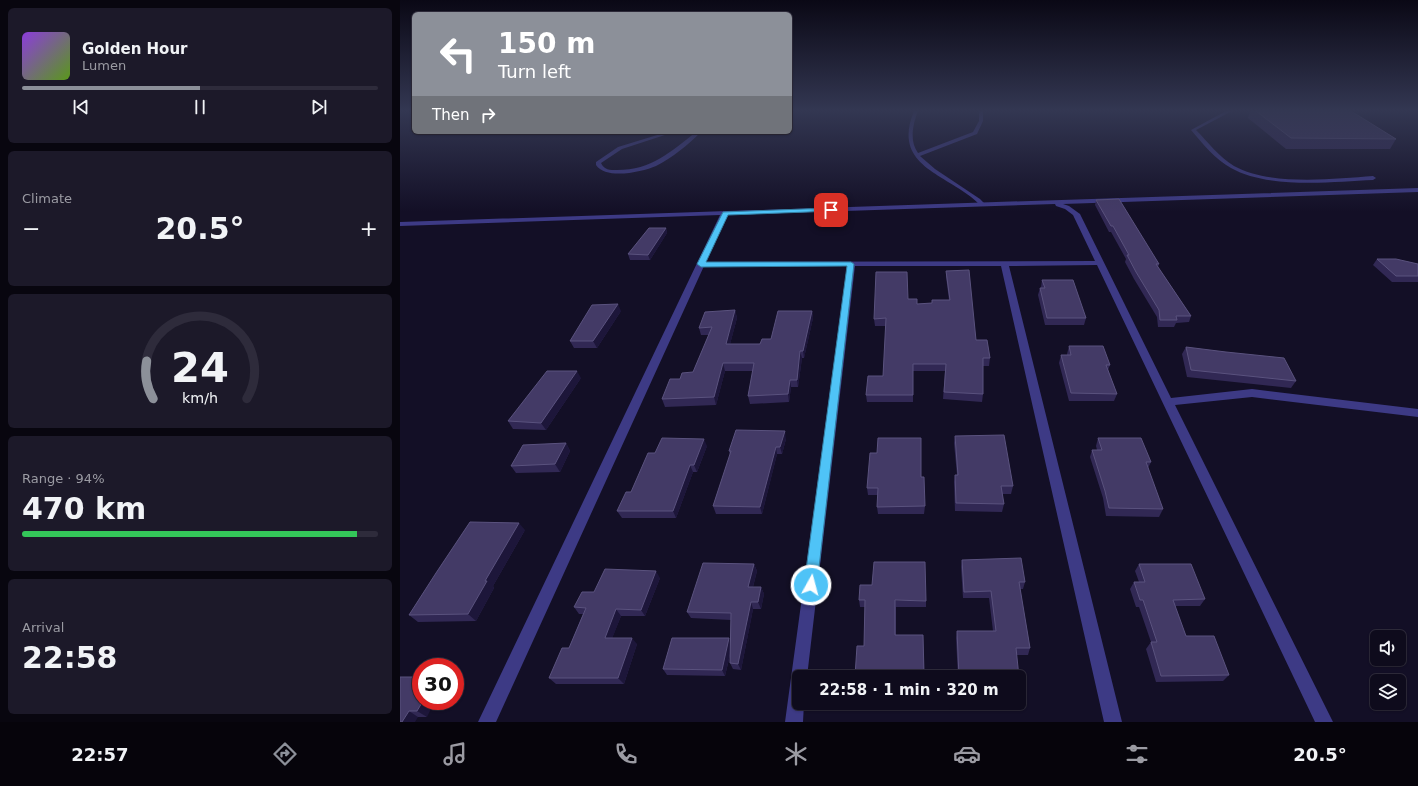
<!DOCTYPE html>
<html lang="en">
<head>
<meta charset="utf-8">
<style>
  body { margin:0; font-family:"DejaVu Sans",sans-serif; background:#1c1929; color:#f1f3f6; height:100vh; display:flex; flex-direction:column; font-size:15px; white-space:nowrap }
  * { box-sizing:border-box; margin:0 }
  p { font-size:13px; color:#9b9ba3 }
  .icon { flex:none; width:22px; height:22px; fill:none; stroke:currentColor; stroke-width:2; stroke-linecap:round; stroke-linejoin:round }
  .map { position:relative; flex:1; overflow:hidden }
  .side { display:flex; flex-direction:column; gap:8px; padding:8px; background:#08060f; width:400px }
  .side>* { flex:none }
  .hud { position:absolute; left:12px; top:12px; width:380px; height:122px; border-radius:6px; box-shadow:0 1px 3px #0004,0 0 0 1px #2e2b3b; background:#8c9099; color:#fff; overflow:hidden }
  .tools { position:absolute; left:970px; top:630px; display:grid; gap:8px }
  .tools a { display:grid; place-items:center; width:36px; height:36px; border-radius:6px; background:#0e0b1c; box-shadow:0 1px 3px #0004,0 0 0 1px #2e2b3b; font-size:20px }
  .speed { position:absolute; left:12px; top:658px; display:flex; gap:8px; font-size:20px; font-weight:700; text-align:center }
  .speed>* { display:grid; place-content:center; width:52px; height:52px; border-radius:50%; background:#0e0b1c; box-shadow:0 1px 3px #0004,0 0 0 1px #2e2b3b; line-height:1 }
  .speed .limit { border:6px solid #d22; background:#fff; color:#111 }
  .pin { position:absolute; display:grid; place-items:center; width:34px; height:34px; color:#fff; margin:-17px; border-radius:8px; box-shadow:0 2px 6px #0006 }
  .me { position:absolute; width:44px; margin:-22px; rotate:7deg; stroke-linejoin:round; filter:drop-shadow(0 0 3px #0008) }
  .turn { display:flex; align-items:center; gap:14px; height:84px; padding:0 20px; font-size:18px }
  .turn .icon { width:52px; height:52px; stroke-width:2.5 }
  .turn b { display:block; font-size:28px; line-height:34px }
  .then { display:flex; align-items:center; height:38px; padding:0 20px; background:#0003; gap:8px; font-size:15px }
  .big { font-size:30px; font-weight:600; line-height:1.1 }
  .side .tile { flex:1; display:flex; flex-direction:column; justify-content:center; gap:6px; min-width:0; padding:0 14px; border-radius:6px; background:#1c1929 }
  .side .dial { align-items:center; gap:0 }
  .dial svg { height:104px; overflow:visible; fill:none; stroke:#2e2b3b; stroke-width:7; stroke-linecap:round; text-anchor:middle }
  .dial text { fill:#f1f3f6; stroke:none }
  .song { display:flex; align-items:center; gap:12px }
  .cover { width:48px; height:48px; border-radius:6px; background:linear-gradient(135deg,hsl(270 70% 55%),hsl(90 70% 35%)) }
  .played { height:4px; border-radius:2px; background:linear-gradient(90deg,#8c9099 50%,#2e2b3b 50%) }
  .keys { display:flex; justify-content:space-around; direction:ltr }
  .heat { display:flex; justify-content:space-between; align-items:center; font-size:22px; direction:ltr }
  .charge { height:6px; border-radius:3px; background:linear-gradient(90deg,#34c759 94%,#2e2b3b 0) }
  .trip { position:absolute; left:392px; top:670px; width:234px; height:40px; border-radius:6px; background:#0e0b1c; box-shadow:0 1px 3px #0004,0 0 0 1px #2e2b3b; font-weight:600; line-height:40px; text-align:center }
  .dock { display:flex; height:64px; justify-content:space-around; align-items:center; background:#06040b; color:#9b9ba3 }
  .dock .icon { width:28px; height:28px }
  .dock .selected { color:#8c9099 }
  .dock b { font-size:18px; color:#f1f3f6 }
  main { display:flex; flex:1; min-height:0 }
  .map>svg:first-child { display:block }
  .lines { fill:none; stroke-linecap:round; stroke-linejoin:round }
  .service { fill:#3d3a85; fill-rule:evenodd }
  .minor { fill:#3d3a85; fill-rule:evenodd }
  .wall { fill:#312854 }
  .shaded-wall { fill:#1d163a }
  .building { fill:#433a66; stroke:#5a527e }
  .route { fill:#4fc3f7; stroke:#337fa1 }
</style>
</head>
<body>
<main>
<section class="side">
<div class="tile">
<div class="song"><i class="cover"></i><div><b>Golden Hour</b><p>Lumen</p></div></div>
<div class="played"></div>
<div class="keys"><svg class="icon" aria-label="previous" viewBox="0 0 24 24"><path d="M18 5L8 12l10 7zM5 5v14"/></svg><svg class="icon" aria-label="pause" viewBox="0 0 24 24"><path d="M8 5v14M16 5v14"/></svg><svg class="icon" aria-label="next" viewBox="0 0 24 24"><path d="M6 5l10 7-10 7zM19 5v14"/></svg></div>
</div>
<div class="tile"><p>Climate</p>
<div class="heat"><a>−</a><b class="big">20.5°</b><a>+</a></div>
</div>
<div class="tile dial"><svg viewBox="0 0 100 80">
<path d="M14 69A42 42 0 1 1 86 69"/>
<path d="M14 69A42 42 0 0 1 9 40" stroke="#8c9099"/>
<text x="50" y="56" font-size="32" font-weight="700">24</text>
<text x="50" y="72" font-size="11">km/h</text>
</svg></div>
<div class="tile"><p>Range · 94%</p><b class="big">470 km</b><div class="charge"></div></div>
<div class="tile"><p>Arrival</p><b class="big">22:58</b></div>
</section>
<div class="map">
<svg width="1018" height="722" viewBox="0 0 1018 722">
  <rect width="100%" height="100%" fill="#130f26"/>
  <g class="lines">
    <path class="service" d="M 514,111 L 518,111 C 513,124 509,141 518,153 L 573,132 L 579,121 L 579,111 L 583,111 L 583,121 L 577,134 L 520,156 L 535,169 L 580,199 L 586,205 L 585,206 L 581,206 C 551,174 490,169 514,111 Z
      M 826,111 L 832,111 L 796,130 C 808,142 819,157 834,166 C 870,186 933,179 973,176 L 976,178 L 973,180 C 931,182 868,189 831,168 C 816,160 802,143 791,130 Z
      M 267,132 L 274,132 L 222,149 L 201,163 C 204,170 210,170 217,170 C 252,170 270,152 296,132 L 301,132 C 289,144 272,158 256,166 C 242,172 206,180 196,165 L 196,162 L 218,147 Z"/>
    <path class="minor" d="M 1018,188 L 1018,192 L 663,204 L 669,206 L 680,214 L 771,398 L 852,389 L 1018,409 L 1018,417 L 852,397 L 775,405 L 933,722 L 915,722 L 697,265 L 609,266 L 722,722 L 704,722 L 601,266 L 455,266 L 407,677 L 399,677 L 399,703 L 404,703 L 403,722 L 385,722 L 447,266 L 304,266 L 96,722 L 78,722 L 320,215 L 0,226 L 0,222 ZM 655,204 L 656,206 L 665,209 L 673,215 L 695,261 L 306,262 L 328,215 Z"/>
  </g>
  <path class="wall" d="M 850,111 L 951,111 L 996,139 L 990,149 L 886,149 L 848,118 Z
    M 696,200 L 759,264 L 758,267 L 791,316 L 789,322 L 776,323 L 774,327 L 758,327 L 757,317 L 734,279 L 725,262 L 726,259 L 711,232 L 709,232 L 695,205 Z
    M 266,228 L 267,233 L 250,260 L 230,260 L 228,254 Z
    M 977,259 L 1018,264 L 1018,282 L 992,282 L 973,265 Z
    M 546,271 L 576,340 L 590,358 L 589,366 L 583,366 L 583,394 L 582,402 L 543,399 L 545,371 L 513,371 L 513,402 L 467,402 L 466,395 L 483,376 L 486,326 L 475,326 L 474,319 L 508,299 L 517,304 L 532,303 L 549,300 L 546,277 Z
    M 642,280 L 686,318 L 684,325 L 645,325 L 638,295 L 640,288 L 641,288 L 641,287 Z
    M 335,310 L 337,318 L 330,344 L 360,344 L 371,339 L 412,311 L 413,318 L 404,358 L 402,358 L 398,387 L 391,387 L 389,402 L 350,404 L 348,396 L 353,371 L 325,371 L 316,405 L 265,407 L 262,399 L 280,379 L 293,372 L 309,335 L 301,335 L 299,328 Z
    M 221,311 L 197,348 L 174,348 L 170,341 Z
    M 669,346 L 710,365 L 708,370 L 717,394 L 714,401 L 669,401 L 659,363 L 661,355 L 667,355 L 667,354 Z
    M 786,347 L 896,381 L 891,388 L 787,377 L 782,354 Z
    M 181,378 L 146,430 L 113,429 L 108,421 Z
    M 555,436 L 613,486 L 611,494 L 602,494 L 604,504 L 602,512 L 555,511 L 554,482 L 555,475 L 557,475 L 554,443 Z
    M 698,438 L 751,462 L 748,468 L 763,509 L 759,517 L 706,516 L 703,498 L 690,457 L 692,450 L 697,450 L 696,446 Z
    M 386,439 L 382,454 L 377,454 L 362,514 L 316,514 L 313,506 L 330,455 L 329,451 Z
    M 166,443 L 170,451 L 160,472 L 116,473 L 111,466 Z
    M 307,446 L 297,472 L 293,472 L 276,518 L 222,518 L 217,511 L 231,492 Z
    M 521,477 L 525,506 L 524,514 L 478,514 L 477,507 L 478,495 L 468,495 L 467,488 Z
    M 125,530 L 93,586 L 94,588 L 76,621 L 18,622 L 9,615 Z
    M 562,560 L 625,582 L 623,589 L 620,589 L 630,648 L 628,655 L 616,655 L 619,677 L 619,679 L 619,677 L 558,677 L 556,638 L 557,631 L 593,631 L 589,598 L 563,598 L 561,567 Z
    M 354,564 L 357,571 L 353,587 L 361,587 L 364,594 L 361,609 L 353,609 L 341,670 L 333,669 L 330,663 L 330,655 L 325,676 L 267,675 L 263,669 L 330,640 L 331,620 L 291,618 L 287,612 Z
    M 739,564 L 805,599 L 800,606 L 775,606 L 786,636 L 829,675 L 823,681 L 756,682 L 746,649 L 751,642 L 739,607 L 736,607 L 730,589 L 734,582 L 739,582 L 735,571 Z
    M 260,578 L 245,616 L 221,616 L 212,638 L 237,644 L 224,684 L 156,684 L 149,678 L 169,648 L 183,614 L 179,614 L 174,607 L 194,592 Z
    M 459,600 L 526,601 L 526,607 L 496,607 L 496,635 L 523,635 L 524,677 L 456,677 L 455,676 L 464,646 L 465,607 L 460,607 Z
    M 0,677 L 27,717 L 18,717 L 0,722 Z"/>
  <path class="shaded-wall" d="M 266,228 L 267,233 L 250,260 L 248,255 Z
    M 218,304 L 221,311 L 197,348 L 193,341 Z
    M 335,310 L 337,318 L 328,352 L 326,344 Z
    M 412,311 L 413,318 L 404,358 L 403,351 Z
    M 400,351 L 402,358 L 398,387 L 397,380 Z
    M 323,363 L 325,371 L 316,405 L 314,397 Z
    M 177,371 L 181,378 L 146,430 L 141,423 Z
    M 390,380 L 391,387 L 389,402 L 388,394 Z
    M 385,431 L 386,439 L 382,454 L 380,447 Z
    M 304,439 L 307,446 L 297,472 L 294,465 Z
    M 166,443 L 170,451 L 160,472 L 155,464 Z
    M 376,447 L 377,454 L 362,514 L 360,507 Z
    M 290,465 L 293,472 L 276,518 L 273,511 Z
    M 119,523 L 125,530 L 93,586 L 94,588 L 76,621 L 68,614 L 85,581 Z
    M 354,564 L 357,571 L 351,594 L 348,587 Z
    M 256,571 L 260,578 L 245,616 L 241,610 Z
    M 361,587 L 364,594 L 361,609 L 358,602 Z
    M 351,602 L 353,609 L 341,670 L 338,664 Z
    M 216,609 L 221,616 L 210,644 L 205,638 Z
    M 232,638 L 237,644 L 224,684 L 218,678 Z
    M 329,638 L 332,645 L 325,676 L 322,670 Z
    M 23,701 L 35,701 L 27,717 L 17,711 Z
    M 9,711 L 18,717 L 15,722 L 2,722 Z"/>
  <path class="building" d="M 856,111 L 951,111 L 996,139 L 891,138 Z
    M 719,199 L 759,264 L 756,264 L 791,316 L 776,316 L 777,320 L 760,320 L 759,310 L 736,272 L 727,255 L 729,255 L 713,226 L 711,226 L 696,200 Z
    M 249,228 L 266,228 L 248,255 L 228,254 Z
    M 977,259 L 996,259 L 1018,264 L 1018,276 L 996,276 Z
    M 569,270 L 576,340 L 587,340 L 590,358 L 583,358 L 583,394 L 544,392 L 546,364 L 513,364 L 513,395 L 466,395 L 468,376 L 483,376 L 486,318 L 474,319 L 476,272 L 507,272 L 508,299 L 517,299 L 517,304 L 532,303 L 532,300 L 550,300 L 546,271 Z
    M 642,280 L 673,280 L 686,318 L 647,318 L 640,288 L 645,288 Z
    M 218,304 L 193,341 L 170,341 L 192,305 Z
    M 335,310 L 326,344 L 360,344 L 362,339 L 371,339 L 378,311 L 412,311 L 403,351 L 400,351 L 397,380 L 390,380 L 388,394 L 348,396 L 354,363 L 323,363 L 314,397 L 262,399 L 270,379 L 280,379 L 282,373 L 293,372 L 312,327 L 299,328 L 305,312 Z
    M 669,346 L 703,346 L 710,365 L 706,365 L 717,394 L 671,393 L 661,355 L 671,355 Z
    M 786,347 L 826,352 L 884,358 L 896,381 L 791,370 Z
    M 147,371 L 177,371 L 141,423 L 108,421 Z
    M 336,430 L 385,431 L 380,447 L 376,447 L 360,507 L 313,506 L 331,451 L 329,451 Z
    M 604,435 L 613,486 L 601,486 L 604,504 L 556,503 L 555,475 L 558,475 L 555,436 Z
    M 262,438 L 304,439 L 294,465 L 290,465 L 273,511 L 217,511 L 226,492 L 231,492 L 248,453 L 255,453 Z
    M 478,438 L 521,438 L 521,477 L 524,477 L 525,506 L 477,507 L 478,488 L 467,488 L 470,453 L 477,453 Z
    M 698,438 L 741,438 L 751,462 L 746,462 L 763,509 L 709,508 L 705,491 L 692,450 L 702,450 Z
    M 166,443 L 155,464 L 111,466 L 123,445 Z
    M 70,522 L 119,523 L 85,581 L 87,581 L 68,614 L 9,615 L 36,573 Z
    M 621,558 L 625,582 L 619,582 L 630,648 L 616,648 L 619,677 L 559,677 L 557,631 L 596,631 L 591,591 L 564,592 L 562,560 Z
    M 474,562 L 525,562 L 526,601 L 495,600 L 495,635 L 523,635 L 524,674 L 455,676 L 457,646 L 464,646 L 465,600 L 459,600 L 460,585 L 472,585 Z
    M 303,563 L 354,564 L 348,587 L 361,587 L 358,602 L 351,602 L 338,664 L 330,663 L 331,613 L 287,612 Z
    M 739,564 L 791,564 L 805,599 L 773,600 L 786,636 L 814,636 L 829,675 L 761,676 L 751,642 L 757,642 L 743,600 L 740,600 L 734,582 L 745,582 Z
    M 205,569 L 256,571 L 241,610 L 216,609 L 205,638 L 232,638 L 218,678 L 149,678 L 162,648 L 169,648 L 186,608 L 174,607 L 182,592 L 194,592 Z
    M 272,638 L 329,638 L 322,670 L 263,669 Z
    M 0,677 L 21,677 L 21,701 L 23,701 L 17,711 L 9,711 L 2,722 L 0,722 Z"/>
  <linearGradient id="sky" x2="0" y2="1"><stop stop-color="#0a0815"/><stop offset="0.52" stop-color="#333752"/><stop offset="1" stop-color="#333752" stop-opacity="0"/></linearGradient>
  <rect width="1018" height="212" fill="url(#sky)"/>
  <path class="route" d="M 431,208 L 434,208 L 434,211 L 328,215 L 306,262 L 451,262 L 454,264 L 417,585 L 415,590 L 411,591 L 406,590 L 404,585 L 447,266 L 301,267 L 297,264 L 323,212 Z"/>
</svg>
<div class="tools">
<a><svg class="icon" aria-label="sound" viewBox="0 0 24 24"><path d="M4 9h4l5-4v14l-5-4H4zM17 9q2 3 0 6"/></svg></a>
<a><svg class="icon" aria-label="layers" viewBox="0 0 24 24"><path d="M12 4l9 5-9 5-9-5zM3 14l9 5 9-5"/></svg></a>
</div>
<div class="speed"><div class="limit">30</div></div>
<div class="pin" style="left:431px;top:210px;background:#d93025"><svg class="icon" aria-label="arrive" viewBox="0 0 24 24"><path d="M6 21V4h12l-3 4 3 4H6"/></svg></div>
<svg class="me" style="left:411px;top:585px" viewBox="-20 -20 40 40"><circle r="17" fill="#4fc3f7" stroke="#fff" stroke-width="3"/><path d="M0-11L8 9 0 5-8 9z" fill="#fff"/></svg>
<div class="trip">22:58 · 1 min · 320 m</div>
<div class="hud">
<div class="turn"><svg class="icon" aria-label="left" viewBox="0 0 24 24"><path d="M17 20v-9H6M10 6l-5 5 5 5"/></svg><div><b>150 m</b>Turn left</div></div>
<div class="then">Then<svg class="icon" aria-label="right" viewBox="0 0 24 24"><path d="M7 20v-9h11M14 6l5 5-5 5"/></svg></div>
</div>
</div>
</main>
<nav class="dock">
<b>22:57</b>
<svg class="icon selected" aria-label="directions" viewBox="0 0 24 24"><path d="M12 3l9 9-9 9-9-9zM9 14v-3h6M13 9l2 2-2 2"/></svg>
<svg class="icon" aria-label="music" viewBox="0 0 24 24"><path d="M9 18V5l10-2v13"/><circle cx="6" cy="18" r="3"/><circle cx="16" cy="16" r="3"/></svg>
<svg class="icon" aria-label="phone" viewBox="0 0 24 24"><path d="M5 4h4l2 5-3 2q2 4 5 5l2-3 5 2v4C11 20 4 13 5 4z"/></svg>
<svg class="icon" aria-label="climate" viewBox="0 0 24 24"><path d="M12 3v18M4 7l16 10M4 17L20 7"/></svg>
<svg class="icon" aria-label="car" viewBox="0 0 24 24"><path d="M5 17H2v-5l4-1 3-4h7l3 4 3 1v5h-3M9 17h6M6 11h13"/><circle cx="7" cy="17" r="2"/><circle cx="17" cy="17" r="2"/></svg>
<svg class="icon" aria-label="filters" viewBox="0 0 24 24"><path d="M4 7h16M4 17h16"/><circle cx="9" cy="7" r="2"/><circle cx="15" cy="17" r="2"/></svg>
<b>20.5°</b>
</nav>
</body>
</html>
